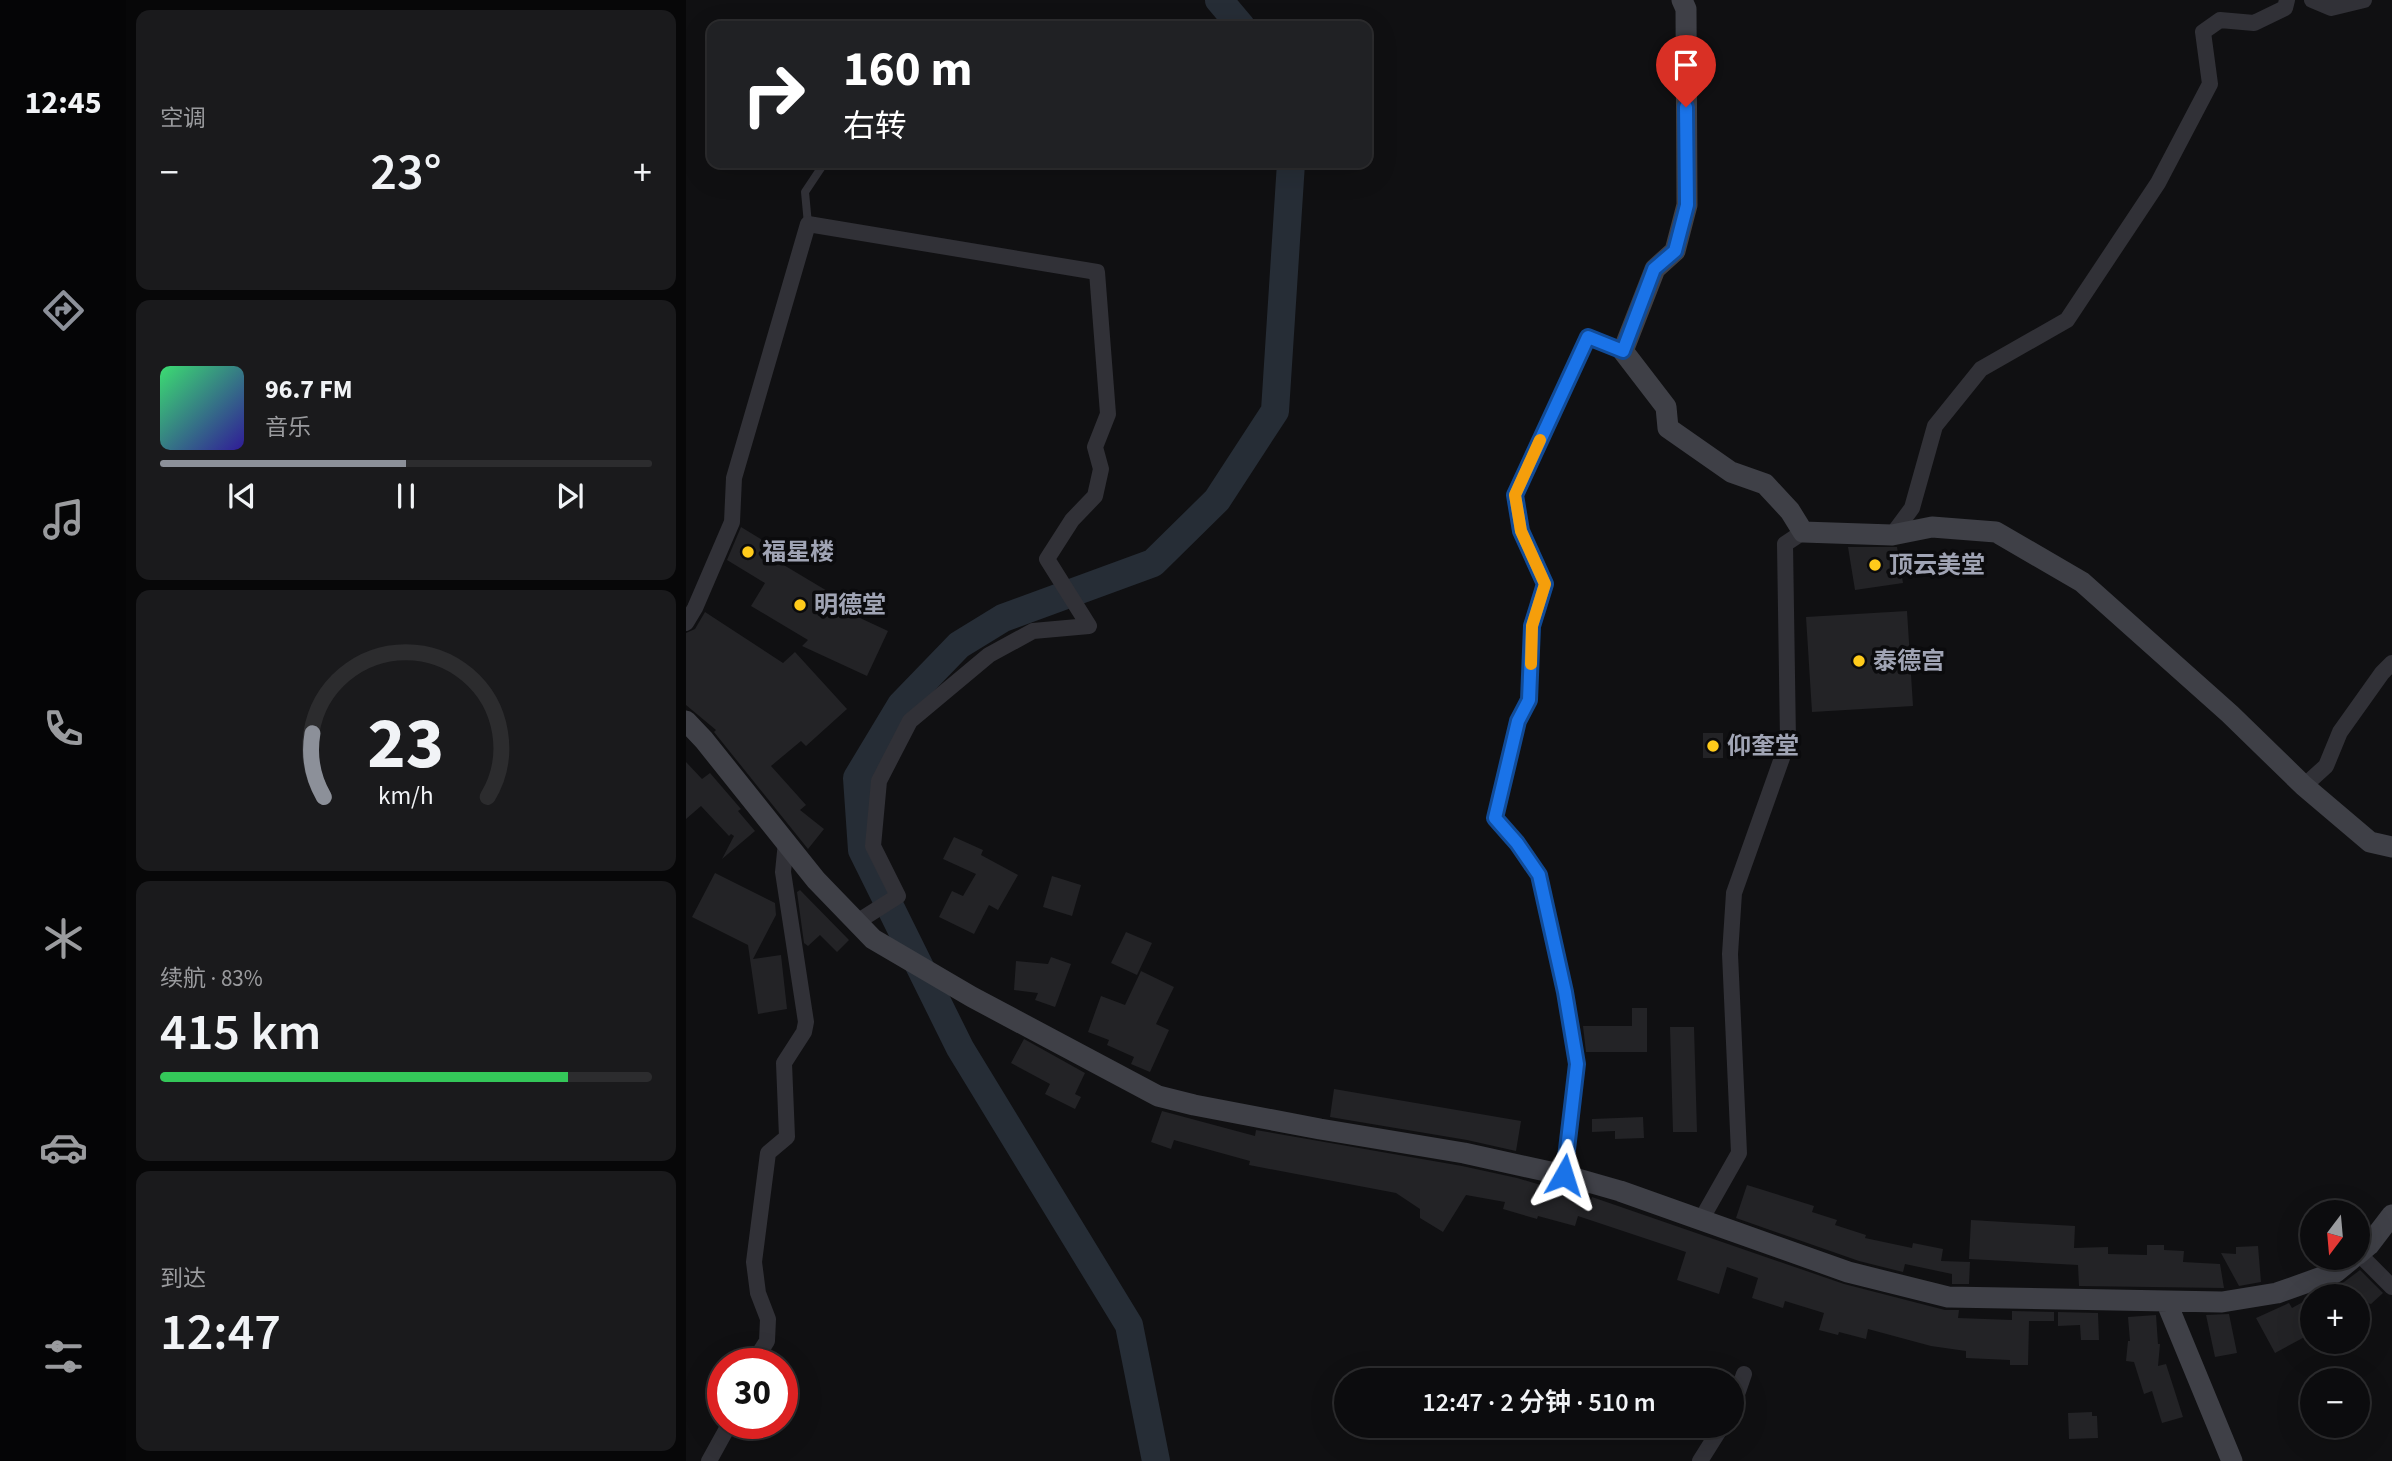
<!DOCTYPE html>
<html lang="zh">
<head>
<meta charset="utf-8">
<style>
  body { margin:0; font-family:"Source Sans 3","Noto Sans SC",sans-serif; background:#1a1a1c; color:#f1f3f6; height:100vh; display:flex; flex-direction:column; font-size:26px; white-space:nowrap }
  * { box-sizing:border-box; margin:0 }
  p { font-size:23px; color:#9a9b9e }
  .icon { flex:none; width:38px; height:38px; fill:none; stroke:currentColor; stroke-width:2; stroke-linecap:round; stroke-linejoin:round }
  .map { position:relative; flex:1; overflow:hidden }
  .panel { display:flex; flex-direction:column; gap:10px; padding:10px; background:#070708; width:560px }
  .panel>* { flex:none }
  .guide { position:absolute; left:21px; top:21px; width:665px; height:147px; border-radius:14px; box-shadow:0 7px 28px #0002,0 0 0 2px #2c2c2e; background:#202124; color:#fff; overflow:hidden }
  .needle { width:46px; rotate:196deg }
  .controls { position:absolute; left:1614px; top:1200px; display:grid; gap:14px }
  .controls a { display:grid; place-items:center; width:70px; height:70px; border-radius:50%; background:#0c0c0e; box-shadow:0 7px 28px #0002,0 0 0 2px #2c2c2e; font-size:35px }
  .speed { position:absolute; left:21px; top:1348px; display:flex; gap:14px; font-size:35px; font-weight:700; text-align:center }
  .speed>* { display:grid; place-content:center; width:91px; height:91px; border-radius:50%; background:#0c0c0e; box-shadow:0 7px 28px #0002,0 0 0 2px #2c2c2e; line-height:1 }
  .speed .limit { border:10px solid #d22; background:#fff; color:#111 }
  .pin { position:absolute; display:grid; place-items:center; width:60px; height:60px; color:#fff; margin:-72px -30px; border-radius:50% 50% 50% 0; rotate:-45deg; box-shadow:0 0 7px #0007 }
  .pin .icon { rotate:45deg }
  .me { position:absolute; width:77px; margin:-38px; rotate:6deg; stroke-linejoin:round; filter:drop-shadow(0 0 5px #0008) }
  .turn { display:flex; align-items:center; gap:24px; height:147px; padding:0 21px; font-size:32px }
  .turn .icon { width:91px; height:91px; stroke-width:2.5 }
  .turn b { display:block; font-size:49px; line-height:60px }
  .big { font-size:52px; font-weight:600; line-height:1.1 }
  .panel .card { flex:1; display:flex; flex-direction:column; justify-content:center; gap:10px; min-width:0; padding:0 24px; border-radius:14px; background:#1a1a1c }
  .panel .dial { align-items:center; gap:0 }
  .dial svg { height:182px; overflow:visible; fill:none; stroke:#2c2c2e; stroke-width:7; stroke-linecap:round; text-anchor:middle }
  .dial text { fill:#f1f3f6; stroke:none }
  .song { display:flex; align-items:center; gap:21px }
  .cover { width:84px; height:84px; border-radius:10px; background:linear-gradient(135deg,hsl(140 70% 55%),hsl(250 70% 35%)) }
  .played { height:7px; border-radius:4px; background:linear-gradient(90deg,#8c9099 50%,#2c2c2e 50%) }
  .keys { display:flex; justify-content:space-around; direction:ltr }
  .heat { display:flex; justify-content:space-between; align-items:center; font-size:38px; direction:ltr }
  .charge { height:10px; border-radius:5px; background:linear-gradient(90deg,#34c759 83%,#2c2c2e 0) }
  .trip { position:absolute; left:648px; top:1368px; width:410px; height:70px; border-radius:35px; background:#0c0c0e; box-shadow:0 7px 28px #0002,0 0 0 2px #2c2c2e; font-weight:600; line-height:70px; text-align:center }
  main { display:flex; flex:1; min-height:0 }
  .tab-bar { display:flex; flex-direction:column; width:126px; justify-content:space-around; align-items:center; background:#050506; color:#9a9b9e }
  .tab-bar .icon { width:49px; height:49px }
  .tab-bar .on { color:#8c9099 }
  .tab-bar b { font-size:32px; color:#f1f3f6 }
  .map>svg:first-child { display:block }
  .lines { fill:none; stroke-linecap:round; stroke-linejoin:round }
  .river { stroke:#262d36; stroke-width:28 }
  .building { fill:#232326 }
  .lane { stroke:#313137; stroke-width:8 }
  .street { stroke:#313137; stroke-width:16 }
  .secondary { stroke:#3f4047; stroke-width:21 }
  .route-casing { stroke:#114b97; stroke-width:18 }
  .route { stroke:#1a73e8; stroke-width:12 }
  .slow { stroke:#f59e0b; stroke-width:12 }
  .poi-dot { fill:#ffcb1b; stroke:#0b0b0d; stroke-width:2.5 }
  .labels { text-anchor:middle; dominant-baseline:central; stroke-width:7; stroke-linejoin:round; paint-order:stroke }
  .poi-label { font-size:24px; font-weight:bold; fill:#a0a4b4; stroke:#0b0b0d; text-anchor:start }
</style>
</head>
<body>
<main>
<nav class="tab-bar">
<b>12:45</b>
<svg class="icon on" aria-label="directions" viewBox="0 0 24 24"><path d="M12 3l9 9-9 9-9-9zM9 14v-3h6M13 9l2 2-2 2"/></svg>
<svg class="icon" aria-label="music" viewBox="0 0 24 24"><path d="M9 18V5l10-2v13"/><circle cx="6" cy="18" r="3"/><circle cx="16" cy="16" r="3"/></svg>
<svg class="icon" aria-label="phone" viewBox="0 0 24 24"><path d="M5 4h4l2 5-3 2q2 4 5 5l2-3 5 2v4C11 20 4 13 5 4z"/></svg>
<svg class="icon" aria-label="climate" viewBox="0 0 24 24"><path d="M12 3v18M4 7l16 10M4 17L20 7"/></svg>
<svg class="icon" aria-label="car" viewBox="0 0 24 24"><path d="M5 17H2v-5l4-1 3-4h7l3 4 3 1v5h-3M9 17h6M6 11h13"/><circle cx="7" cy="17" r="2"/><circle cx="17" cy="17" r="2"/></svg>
<svg class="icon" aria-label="filters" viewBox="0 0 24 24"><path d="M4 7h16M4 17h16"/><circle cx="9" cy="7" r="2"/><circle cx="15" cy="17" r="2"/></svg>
</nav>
<section class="panel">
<div class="card"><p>空调</p>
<div class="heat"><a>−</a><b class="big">23°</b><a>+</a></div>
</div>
<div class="card">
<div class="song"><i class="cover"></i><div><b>96.7 FM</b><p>音乐</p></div></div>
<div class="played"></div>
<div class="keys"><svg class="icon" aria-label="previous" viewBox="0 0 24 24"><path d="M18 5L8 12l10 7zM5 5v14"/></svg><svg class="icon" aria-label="pause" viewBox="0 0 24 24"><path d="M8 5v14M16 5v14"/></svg><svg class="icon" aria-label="next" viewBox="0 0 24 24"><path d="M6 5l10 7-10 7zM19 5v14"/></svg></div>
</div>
<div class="card dial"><svg viewBox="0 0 100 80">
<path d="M14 69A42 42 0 1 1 86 69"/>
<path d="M14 69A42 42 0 0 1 9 41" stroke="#8c9099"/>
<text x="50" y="56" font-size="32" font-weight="700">23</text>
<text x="50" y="72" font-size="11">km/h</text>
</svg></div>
<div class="card"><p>续航 · 83%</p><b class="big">415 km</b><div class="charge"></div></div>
<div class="card"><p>到达</p><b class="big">12:47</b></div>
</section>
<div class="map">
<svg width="1706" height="1461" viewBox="0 0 1706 1461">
  <rect width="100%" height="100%" fill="#101012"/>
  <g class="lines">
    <path class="river" d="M 533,0 L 555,26
      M 470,1461 L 443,1325 L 274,1048 L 176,850 L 171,778 L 215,705 L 273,645 L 317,618 L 467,563 L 531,500 L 589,411 L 605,163"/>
  </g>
  <path class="building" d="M 55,527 L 91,549 L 86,558 L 163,604 L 159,611 L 202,631 L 181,676 L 116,646 L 122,640 L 65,606 L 79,583 L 41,560 Z
    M 1162,547 L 1211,547 L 1217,583 L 1169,590 Z
    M 1221,611 L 1227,706 L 1126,712 L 1120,617 Z
    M 19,612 L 97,663 L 109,652 L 161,709 L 120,746 L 115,741 L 85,766 L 120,805 L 114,810 L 138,829 L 122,849 L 28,732 L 30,730 L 0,705 L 0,633 L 9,629 Z
    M 1017,733 L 1037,733 L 1037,758 L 1017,758 Z
    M 0,762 L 16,779 L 24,773 L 55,809 L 52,811 L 69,831 L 36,859 L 48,836 L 45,834 L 43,836 L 15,806 L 0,819 Z
    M 268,837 L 297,850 L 295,855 L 332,875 L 312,910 L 303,905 L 288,934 L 253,917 L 266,891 L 277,896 L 290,874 L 257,859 Z
    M 29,873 L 89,903 L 90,915 L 67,959 L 95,955 L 101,1009 L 72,1014 L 62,945 L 6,917 Z
    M 366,876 L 395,885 L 386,916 L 357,907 Z
    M 114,890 L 163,940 L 151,952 L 134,935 L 122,946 L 118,943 L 111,892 Z
    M 440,932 L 466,943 L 451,975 L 425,963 Z
    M 365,957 L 385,964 L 369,1007 L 349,1000 L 352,993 L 328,990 L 330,961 L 362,964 Z
    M 455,971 L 488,987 L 470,1024 L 483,1030 L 464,1072 L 445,1064 L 448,1057 L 421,1045 L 423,1040 L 402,1032 L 415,996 L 439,1005 Z
    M 946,1008 L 961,1008 L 961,1052 L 900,1052 L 897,1026 L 946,1026 Z
    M 984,1027 L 1008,1027 L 1011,1132 L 987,1132 Z
    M 338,1039 L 399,1073 L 389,1094 L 395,1097 L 389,1109 L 359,1094 L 364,1084 L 325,1063 Z
    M 648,1089 L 835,1121 L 830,1151 L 781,1140 L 644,1117 Z
    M 476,1111 L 569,1136 L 570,1130 L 776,1166 L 831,1178 L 905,1200 L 906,1197 L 1158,1284 L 1259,1310 L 1273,1310 L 1272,1318 L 1326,1320 L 1326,1311 L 1368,1312 L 1368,1321 L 1343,1321 L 1342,1365 L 1324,1365 L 1324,1360 L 1280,1358 L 1280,1351 L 1245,1346 L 1182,1329 L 1180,1339 L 1153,1332 L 1152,1335 L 1133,1330 L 1138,1313 L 1099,1301 L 1097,1308 L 1066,1298 L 1072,1278 L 1041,1267 L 1033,1294 L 991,1280 L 1000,1252 L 892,1216 L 889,1226 L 852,1216 L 851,1219 L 817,1209 L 819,1202 L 780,1195 L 757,1232 L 734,1218 L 734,1209 L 710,1193 L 563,1165 L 564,1161 L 488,1140 L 485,1149 L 465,1142 Z
    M 957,1117 L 958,1138 L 929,1139 L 929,1131 L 906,1132 L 906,1119 Z
    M 1061,1185 L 1128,1206 L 1126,1212 L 1151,1220 L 1149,1225 L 1180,1235 L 1179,1238 L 1226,1248 L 1227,1243 L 1257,1249 L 1255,1261 L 1284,1262 L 1283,1284 L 1266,1284 L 1266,1274 L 1219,1264 L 1217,1272 L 1173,1261 L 1050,1218 Z
    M 1285,1220 L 1389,1226 L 1388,1248 L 1422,1247 L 1422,1254 L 1461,1255 L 1461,1245 L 1478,1245 L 1478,1250 L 1498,1251 L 1497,1262 L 1534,1264 L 1538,1288 L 1393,1286 L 1392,1265 L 1283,1259 Z
    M 1572,1246 L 1575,1282 L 1553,1286 L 1535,1253 L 1550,1254 L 1550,1247 Z
    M 1674,1270 L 1697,1293 L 1685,1304 L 1674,1301 L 1671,1297 L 1626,1297 L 1658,1282 Z
    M 1626,1297 L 1626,1333 L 1589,1353 L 1570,1318 L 1603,1303 L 1606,1308 Z
    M 1372,1312 L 1412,1313 L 1413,1340 L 1395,1340 L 1394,1325 L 1372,1326 Z
    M 1543,1314 L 1551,1353 L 1529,1357 L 1520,1315 Z
    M 1470,1315 L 1472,1344 L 1474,1344 L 1472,1366 L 1480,1364 L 1497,1417 L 1476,1423 L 1466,1391 L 1458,1394 L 1448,1362 L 1440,1361 L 1442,1341 L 1444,1341 L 1442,1317 Z
    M 1406,1412 L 1406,1416 L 1411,1416 L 1412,1438 L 1383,1439 L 1382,1413 Z"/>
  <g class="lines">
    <path class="lane" d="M 122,224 L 119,192 L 135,168 L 136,163"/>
    <path class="street" d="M 1626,0 L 1645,8 L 1678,0
      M 1206,535 L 1226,508 L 1249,426 L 1295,369 L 1381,320 L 1472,183 L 1524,84 L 1517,32 L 1534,20 L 1568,23 L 1599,8 L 1601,0
      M 0,623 L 9,608 L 46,522 L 48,478 L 122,224 L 411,272 L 422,414 L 409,447 L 415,469 L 409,496 L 386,520 L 361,559 L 403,626 L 347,631 L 303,655 L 224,721 L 193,781 L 187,846 L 212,896 L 171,922
      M 1618,786 L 1640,766 L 1654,732 L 1696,673 L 1706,663
      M 878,1175 L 891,1064 L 879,992 L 853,875 L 831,843 L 809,818 L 832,721 L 843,700 L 846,626 L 859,584 L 835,531 L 829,495 L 902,337 L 937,351
      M 1015,1220 L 1053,1153 L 1044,954 L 1048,893 L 1102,741 L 1099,544 L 1117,532
      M 1673,1254 L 1706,1287
      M 67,1363 L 81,1341 L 82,1319 L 72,1293 L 68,1262 L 82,1153 L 101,1137 L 98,1063 L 118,1032 L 120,1022 L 97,872 L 100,842
      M 1045,1412 L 1058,1374
      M 23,1461 L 44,1423
      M 1014,1461 L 1036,1426"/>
    <path class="secondary" d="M 996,0 L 1000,9 L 1001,205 L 989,251 L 969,269 L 937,351 L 980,407 L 982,428 L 1045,472 L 1079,484 L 1104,511 L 1117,532 L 1206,535 L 1246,527 L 1310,532 L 1396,582 L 1544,714 L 1618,786 L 1684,842 L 1706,847
      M 0,721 L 18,740 L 130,880 L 187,939 L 286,997 L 472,1096 L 508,1105 L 634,1129 L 778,1153 L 878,1175 L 934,1191 L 1162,1272 L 1262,1297 L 1536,1302 L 1591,1293 L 1650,1272 L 1667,1258
      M 1671,1255 L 1683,1245 L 1706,1215
      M 1480,1301 L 1546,1461"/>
  </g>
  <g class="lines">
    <g class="route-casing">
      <path id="route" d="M 878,1175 L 891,1064 L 879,992 L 853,875 L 831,843 L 809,818 L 832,721 L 843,700 L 846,626 L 859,584 L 835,531 L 829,495 L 902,337 L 937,351 L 968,269 L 989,251 L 1001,205 L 1000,107"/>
    </g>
    <use href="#route" class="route"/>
    <path class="slow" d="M 845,664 L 846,626 L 859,584 L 835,531 L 829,495 L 854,440"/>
  </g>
  <g class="poi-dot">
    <circle cx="62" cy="552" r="7"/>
    <circle cx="1189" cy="565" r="7"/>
    <circle cx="114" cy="605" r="7"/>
    <circle cx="1173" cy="661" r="7"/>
    <circle cx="1027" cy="746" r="7"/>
  </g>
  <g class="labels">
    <g class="poi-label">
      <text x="76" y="552">福星楼</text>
      <text x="1203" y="565">顶云美堂</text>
      <text x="128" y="605">明德堂</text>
      <text x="1187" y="661">泰德宫</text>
      <text x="1041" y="746">仰奎堂</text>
    </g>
  </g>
</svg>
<div class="controls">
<a><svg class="needle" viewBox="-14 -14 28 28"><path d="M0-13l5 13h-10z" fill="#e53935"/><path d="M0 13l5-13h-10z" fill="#9a9b9e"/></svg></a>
<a>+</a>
<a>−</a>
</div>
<div class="speed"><div class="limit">30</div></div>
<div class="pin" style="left:1000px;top:107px;background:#d93025"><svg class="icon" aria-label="arrive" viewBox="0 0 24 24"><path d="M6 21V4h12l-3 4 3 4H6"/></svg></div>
<svg class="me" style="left:878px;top:1175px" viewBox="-20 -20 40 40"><path d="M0-17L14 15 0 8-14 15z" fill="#1a73e8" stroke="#fff" stroke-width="4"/></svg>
<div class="trip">12:47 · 2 分钟 · 510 m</div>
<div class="guide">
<div class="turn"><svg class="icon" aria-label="right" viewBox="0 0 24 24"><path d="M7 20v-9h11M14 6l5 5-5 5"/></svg><div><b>160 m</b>右转</div></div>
</div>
</div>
</main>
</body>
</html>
